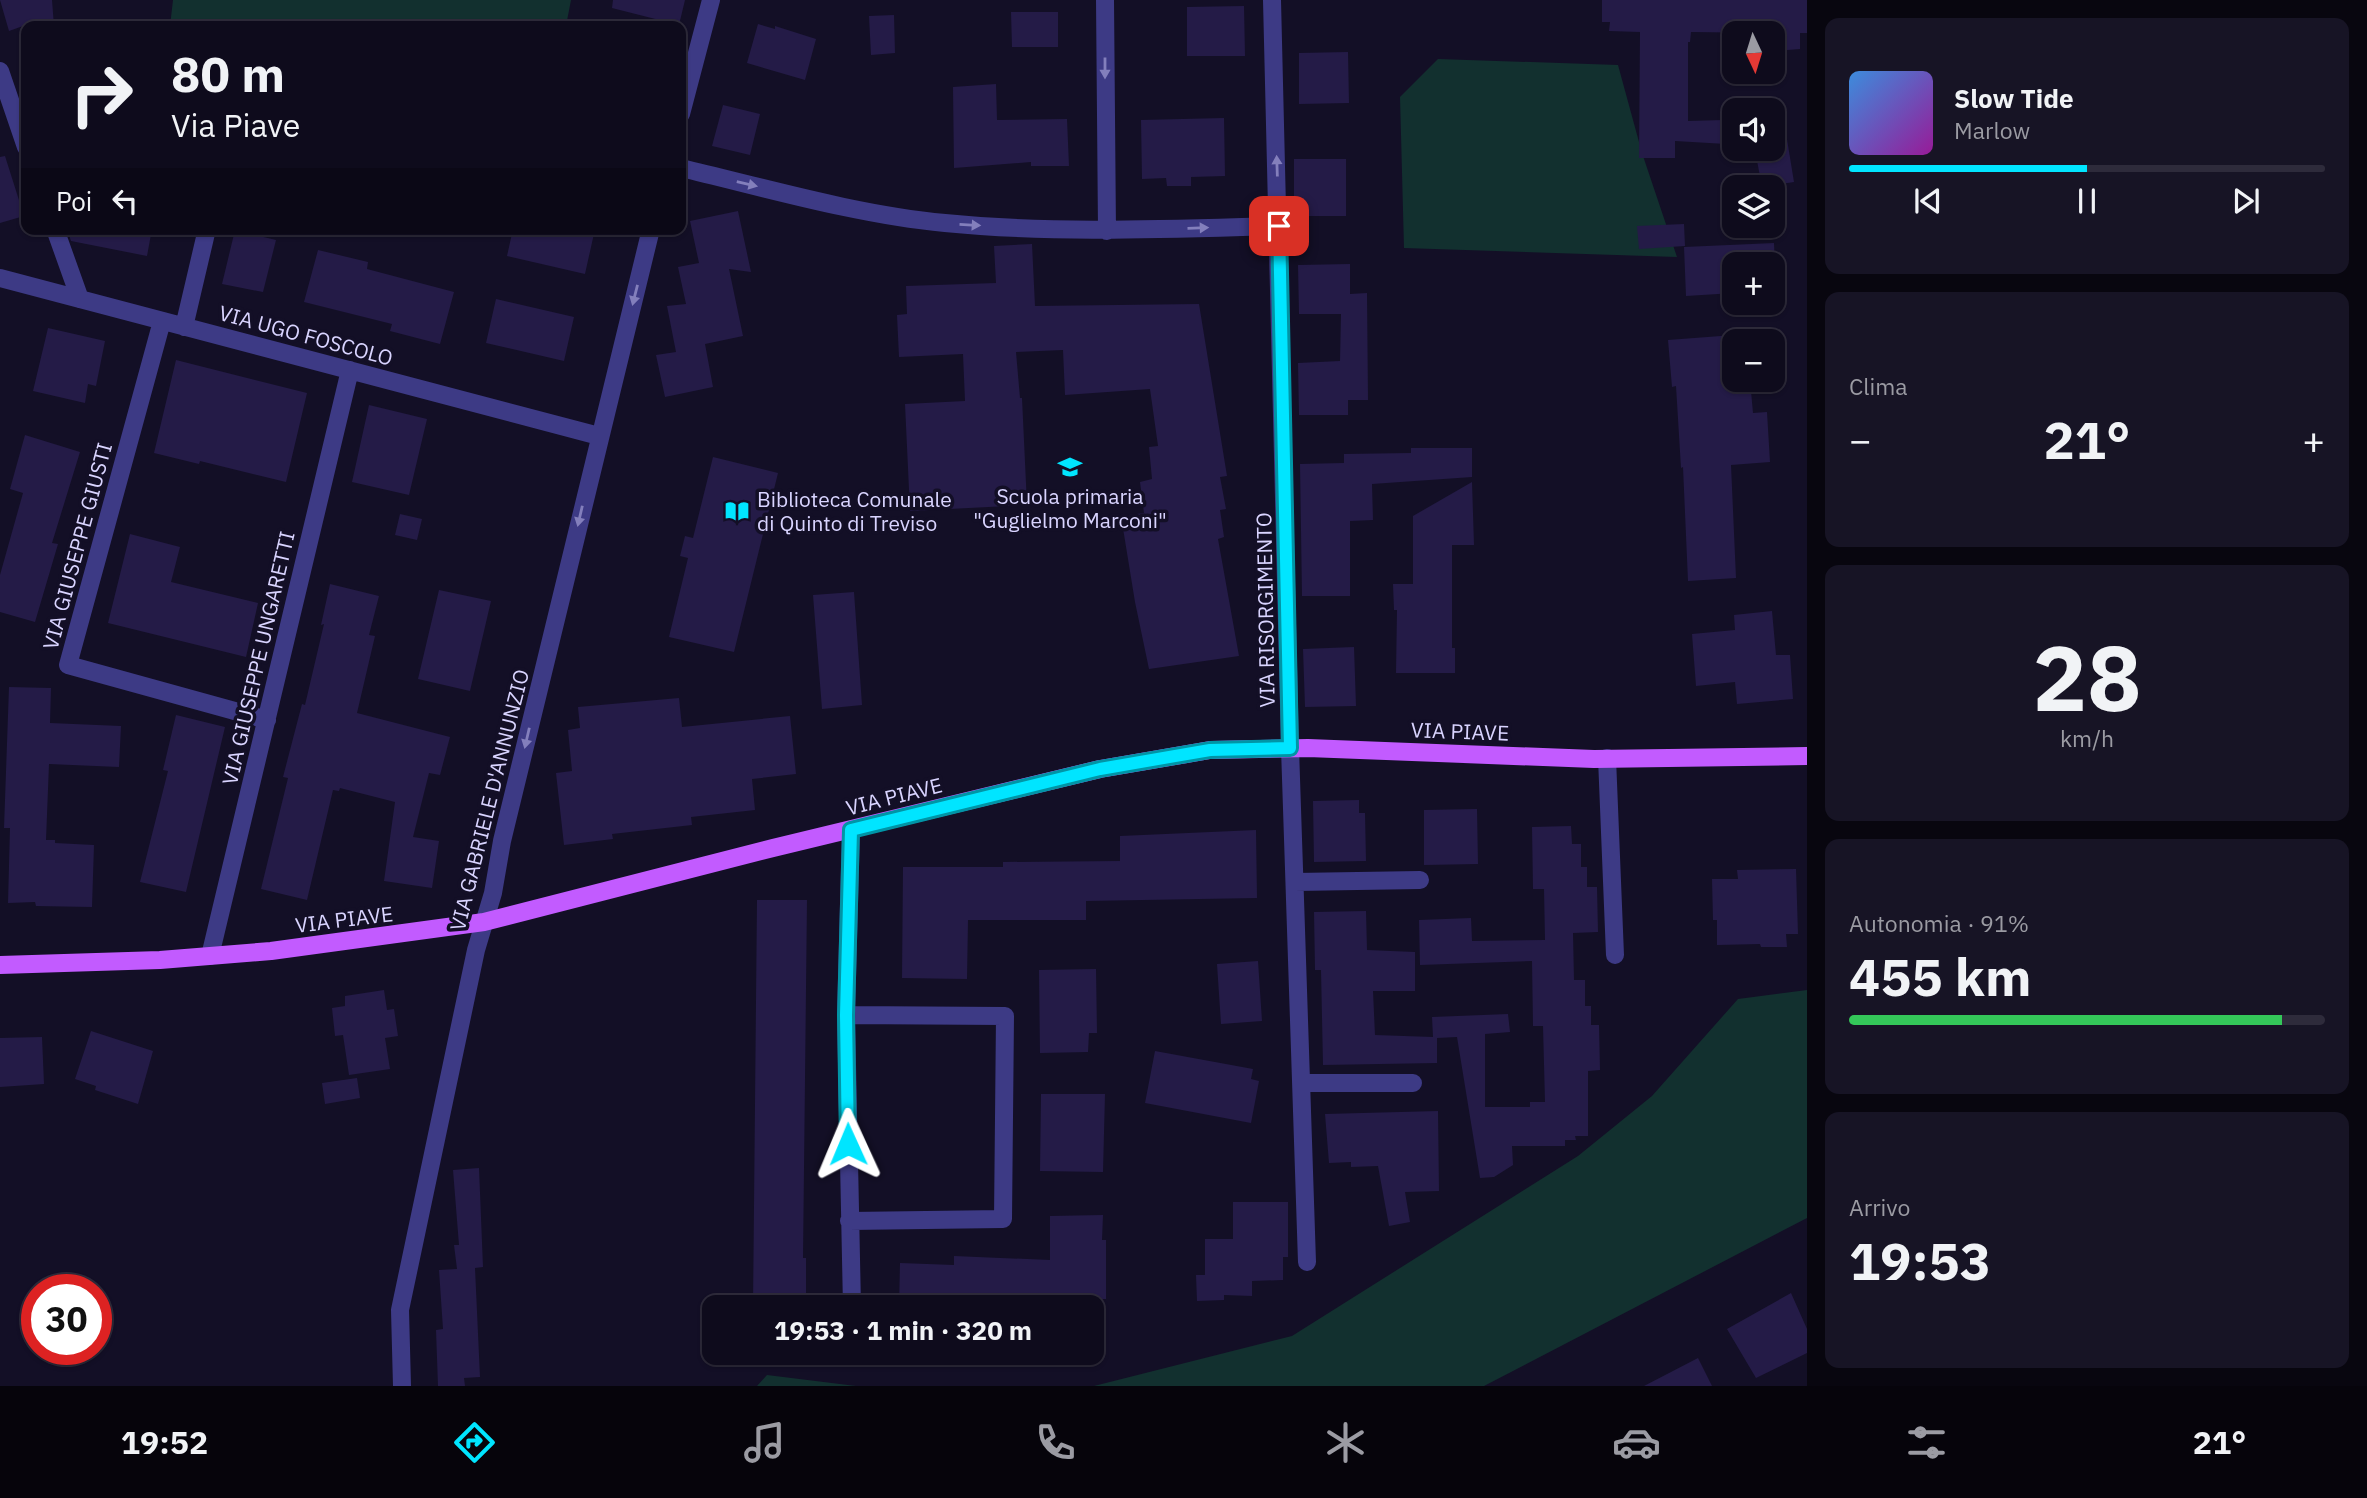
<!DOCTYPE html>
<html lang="it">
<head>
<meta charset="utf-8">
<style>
  body { margin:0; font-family:"IBM Plex Sans",sans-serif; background:#171425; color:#f1f3f6; height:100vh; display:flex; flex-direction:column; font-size:26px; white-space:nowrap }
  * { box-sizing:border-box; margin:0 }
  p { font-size:23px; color:#9b9ba3 }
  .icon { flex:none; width:38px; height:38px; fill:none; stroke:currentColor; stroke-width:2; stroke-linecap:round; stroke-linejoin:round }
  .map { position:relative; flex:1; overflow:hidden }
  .drawer { display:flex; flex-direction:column; gap:18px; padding:18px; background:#08060f; width:560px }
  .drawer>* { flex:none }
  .guide { position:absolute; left:21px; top:21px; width:665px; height:214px; border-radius:14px; box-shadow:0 2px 5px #0004,0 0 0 2px #2e2b3b; background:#0e0b1c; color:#f1f3f6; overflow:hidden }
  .needle { width:46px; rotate:176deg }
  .controls { position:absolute; left:1722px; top:21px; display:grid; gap:14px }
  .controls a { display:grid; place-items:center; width:63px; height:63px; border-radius:14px; background:#0e0b1c; box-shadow:0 2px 5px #0004,0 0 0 2px #2e2b3b; font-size:35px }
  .speed { position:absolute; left:21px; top:1274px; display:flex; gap:14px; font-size:35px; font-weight:700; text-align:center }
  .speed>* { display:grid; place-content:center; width:91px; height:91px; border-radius:50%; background:#0e0b1c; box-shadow:0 2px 5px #0004,0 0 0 2px #2e2b3b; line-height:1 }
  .speed .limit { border:10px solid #d22; background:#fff; color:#111 }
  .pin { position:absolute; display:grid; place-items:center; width:60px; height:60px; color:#fff; margin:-30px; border-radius:14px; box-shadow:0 4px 10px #0006 }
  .me { position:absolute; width:77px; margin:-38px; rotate:359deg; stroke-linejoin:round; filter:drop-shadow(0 0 5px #0008) }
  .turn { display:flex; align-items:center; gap:24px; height:147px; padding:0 35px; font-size:32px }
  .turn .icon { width:91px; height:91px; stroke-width:2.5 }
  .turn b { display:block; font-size:49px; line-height:60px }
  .then { display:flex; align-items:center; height:66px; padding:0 35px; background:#0003; gap:14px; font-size:26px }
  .big { font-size:52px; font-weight:700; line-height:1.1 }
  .drawer .widget { flex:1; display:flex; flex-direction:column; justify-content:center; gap:10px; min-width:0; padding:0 24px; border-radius:14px; background:#171425 }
  .drawer .dial { align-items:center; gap:0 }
  .dial b { font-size:91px; line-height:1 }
  .song { display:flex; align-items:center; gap:21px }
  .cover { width:84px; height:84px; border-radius:10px; background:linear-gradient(135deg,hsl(210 70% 55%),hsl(300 70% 35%)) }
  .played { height:7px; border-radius:4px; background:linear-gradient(90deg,#00e5ff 50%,#2e2b3b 50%) }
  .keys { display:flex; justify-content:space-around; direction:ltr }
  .heat { display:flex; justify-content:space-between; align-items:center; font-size:38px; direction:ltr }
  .charge { height:10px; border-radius:5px; background:linear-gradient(90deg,#34c759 91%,#2e2b3b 0) }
  .trip { position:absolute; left:702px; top:1295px; width:402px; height:70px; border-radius:14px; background:#0e0b1c; box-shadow:0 2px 5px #0004,0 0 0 2px #2e2b3b; font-weight:700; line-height:70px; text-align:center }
  .dock { display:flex; height:112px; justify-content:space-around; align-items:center; background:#06040b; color:#9b9ba3 }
  .dock .icon { width:49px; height:49px }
  .dock .selected { color:#00e5ff }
  .dock b { font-size:32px; color:#f1f3f6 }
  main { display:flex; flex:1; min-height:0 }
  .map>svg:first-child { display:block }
  .green { fill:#12302f }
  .building { fill:#241b47 }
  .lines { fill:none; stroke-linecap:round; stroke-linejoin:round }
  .minor { stroke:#3d3a85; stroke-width:18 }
  .major { stroke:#c25bff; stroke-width:18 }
  .oneway { fill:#837fbc }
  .route-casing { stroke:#0095a6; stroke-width:18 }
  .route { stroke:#00e5ff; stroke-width:12 }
  .labels { text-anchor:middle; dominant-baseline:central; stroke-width:7; stroke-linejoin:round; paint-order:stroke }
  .street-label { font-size:21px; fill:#d9d4ff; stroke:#130f26 }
  .poi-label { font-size:21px; fill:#d9d4ff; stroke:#130f26 }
</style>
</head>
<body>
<main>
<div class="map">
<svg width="1807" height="1386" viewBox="0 0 1807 1386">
  <rect width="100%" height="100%" fill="#130f26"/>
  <path class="green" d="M 173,0 L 571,0 L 566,26 L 170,26 Z
    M 1438,59 L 1618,65 L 1642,153 L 1677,257 L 1404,248 L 1400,97 Z
    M 1807,990 L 1807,1218 L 1484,1386 L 1094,1386 L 1292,1336 L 1578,1156 L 1652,1096 L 1738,999 Z
    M 767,1375 L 856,1386 L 757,1386 Z"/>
  <path class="building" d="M 0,0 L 52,0 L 54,26 L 23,26 L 9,31 Z
    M 613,0 L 685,0 L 679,25 L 612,8 Z
    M 1602,0 L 1807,0 L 1807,33 L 1800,33 L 1800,49 L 1773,51 L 1773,33 L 1691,32 L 1690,42 L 1688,42 L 1688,121 L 1723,120 L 1723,124 L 1734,123 L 1734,149 L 1773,149 L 1773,116 L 1783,115 L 1794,182 L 1762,187 L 1755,150 L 1727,154 L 1726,144 L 1675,141 L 1675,158 L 1639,158 L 1640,32 L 1609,31 L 1610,22 L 1602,22 Z
    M 1244,6 L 1245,56 L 1187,56 L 1187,7 Z
    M 1011,12 L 1058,12 L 1058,47 L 1012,47 Z
    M 894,15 L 895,53 L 871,55 L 869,16 Z
    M 758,24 L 775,29 L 775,26 L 816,39 L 805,80 L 747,63 Z
    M 1348,52 L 1349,103 L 1299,104 L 1299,53 Z
    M 996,84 L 997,120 L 1067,119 L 1069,166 L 1031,166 L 1031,162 L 954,168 L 953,87 Z
    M 723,105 L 760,114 L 750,155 L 712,146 Z
    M 1224,118 L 1225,176 L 1191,177 L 1191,186 L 1167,186 L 1166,178 L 1142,179 L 1141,120 Z
    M 5,156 L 24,216 L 0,223 L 0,157 Z
    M 1294,159 L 1346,159 L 1346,216 L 1294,216 Z
    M 738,211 L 751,272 L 729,269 L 743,336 L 705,344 L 713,387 L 665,397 L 656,355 L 676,352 L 667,306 L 686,304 L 678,267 L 699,263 L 690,221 Z
    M 1684,224 L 1685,246 L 1639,249 L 1637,226 Z
    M 67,229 L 152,229 L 147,256 L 71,241 Z
    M 513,229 L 595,229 L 585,274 L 507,256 Z
    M 235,230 L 276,240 L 263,292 L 222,284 Z
    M 1774,243 L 1776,291 L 1773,291 L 1773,264 L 1734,264 L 1734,293 L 1686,296 L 1684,247 Z
    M 1032,244 L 1035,306 L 1199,304 L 1227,476 L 1220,477 L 1226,509 L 1220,510 L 1224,537 L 1218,539 L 1239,656 L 1149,669 L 1135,602 L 1121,516 L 1144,513 L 1140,482 L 1152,479 L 1149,447 L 1158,446 L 1150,389 L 1065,395 L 1063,350 L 1016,352 L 1020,398 L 1022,398 L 1027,505 L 910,511 L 905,404 L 965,401 L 963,354 L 899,357 L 897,315 L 907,314 L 906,286 L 996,283 L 994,246 Z
    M 318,250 L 368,262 L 367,269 L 454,292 L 440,344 L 390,331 L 392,324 L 304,302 Z
    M 1350,264 L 1350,294 L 1367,293 L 1368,400 L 1348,400 L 1348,415 L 1299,415 L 1298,363 L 1340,361 L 1341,314 L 1299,314 L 1298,265 Z
    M 496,299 L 574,317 L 564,361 L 486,343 Z
    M 48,328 L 105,341 L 96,386 L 88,384 L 85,403 L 33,391 Z
    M 1747,334 L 1747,341 L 1734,341 L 1734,380 L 1750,380 L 1753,413 L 1767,412 L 1770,462 L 1731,465 L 1736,578 L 1688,581 L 1683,467 L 1681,468 L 1676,386 L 1672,387 L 1668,340 Z
    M 176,360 L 307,393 L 286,482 L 200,461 L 199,464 L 154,453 Z
    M 369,405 L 427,419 L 409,495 L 352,482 Z
    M 25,435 L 80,452 L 52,543 L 58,544 L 35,622 L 0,612 L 0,575 L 23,493 L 10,489 Z
    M 1411,448 L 1472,448 L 1472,477 L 1372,484 L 1373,520 L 1350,521 L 1350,596 L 1302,596 L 1300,464 L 1344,463 L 1344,454 L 1411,453 Z
    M 713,457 L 778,473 L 734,652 L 669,637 L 688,558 L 680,556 L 685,536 L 693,538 Z
    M 1472,482 L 1474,545 L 1452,545 L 1452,648 L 1455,648 L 1455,673 L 1396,673 L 1397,610 L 1394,610 L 1393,584 L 1413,584 L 1413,516 Z
    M 400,514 L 422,519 L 417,540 L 395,535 Z
    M 130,534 L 180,547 L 171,582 L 258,603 L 246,657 L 108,623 Z
    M 330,584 L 379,596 L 369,635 L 375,636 L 357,713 L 450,737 L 440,775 L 429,773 L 413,837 L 439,841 L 432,888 L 384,881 L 395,802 L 340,788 L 339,791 L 333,790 L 307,900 L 261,889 L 288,778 L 283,777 L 302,704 L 305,705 L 324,624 L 321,625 Z
    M 439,590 L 491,601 L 470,691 L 418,679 Z
    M 854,592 L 862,705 L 822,709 L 813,595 Z
    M 1772,611 L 1776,655 L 1790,655 L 1793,699 L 1737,704 L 1735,682 L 1696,686 L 1692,634 L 1735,630 L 1734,615 Z
    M 1354,647 L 1356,706 L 1305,707 L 1303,649 Z
    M 9,687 L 51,688 L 50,723 L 121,726 L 119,767 L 49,764 L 46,840 L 55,840 L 55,843 L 94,845 L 92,907 L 36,906 L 35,902 L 8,903 L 10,828 L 4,828 Z
    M 679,698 L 682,727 L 790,716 L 796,774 L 752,779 L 755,810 L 691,817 L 692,825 L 612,834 L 613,839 L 564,845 L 556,773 L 572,771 L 568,730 L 580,728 L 578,707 Z
    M 176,715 L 225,727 L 186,892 L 140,882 L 168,771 L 163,770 Z
    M 1359,800 L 1359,813 L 1365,813 L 1366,861 L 1314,862 L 1313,801 Z
    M 1477,809 L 1478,864 L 1424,865 L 1424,810 Z
    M 1571,826 L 1572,844 L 1581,844 L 1581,867 L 1587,867 L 1587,887 L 1597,887 L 1598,932 L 1573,933 L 1574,980 L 1585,980 L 1585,1006 L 1591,1006 L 1591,1025 L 1599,1025 L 1600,1070 L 1588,1071 L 1588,1136 L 1575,1136 L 1576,1140 L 1565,1140 L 1565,1146 L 1512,1146 L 1513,1165 L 1494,1177 L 1480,1178 L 1457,1037 L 1437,1038 L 1437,1063 L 1323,1065 L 1321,970 L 1315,970 L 1314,912 L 1366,911 L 1367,950 L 1415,952 L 1415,991 L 1373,991 L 1375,1035 L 1433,1037 L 1432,1017 L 1508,1014 L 1510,1032 L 1485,1034 L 1485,1107 L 1530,1107 L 1530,1102 L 1545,1102 L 1543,1026 L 1533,1026 L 1532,961 L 1420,965 L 1419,920 L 1471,918 L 1472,941 L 1545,940 L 1544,889 L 1533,889 L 1532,827 Z
    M 1256,830 L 1257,898 L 1086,901 L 1086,920 L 968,920 L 967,979 L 902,978 L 903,867 L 1003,867 L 1003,862 L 1120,861 L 1120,836 Z
    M 1796,869 L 1798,934 L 1786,934 L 1787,947 L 1761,947 L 1760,944 L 1717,945 L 1717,920 L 1713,920 L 1712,879 L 1738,879 L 1737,870 Z
    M 757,900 L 807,900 L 803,1258 L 806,1258 L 806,1307 L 753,1307 Z
    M 1258,961 L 1262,1021 L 1221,1024 L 1217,964 Z
    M 1096,969 L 1097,1033 L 1089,1033 L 1088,1052 L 1040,1053 L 1039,970 Z
    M 384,990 L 387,1010 L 394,1009 L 398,1036 L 385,1038 L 390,1069 L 349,1075 L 343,1035 L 335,1036 L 332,1008 L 345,1006 L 345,996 Z
    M 91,1031 L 153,1051 L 138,1104 L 95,1090 L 96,1086 L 75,1079 Z
    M 42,1037 L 44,1084 L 0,1087 L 0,1038 Z
    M 1155,1051 L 1253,1069 L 1251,1079 L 1259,1081 L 1251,1123 L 1145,1103 Z
    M 357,1078 L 360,1098 L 325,1104 L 322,1083 Z
    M 1041,1094 L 1105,1094 L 1103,1172 L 1040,1171 Z
    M 1438,1111 L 1439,1191 L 1405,1192 L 1410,1222 L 1389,1226 L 1378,1166 L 1351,1167 L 1351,1162 L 1329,1163 L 1325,1114 Z
    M 479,1168 L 483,1267 L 475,1268 L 480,1377 L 464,1378 L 465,1386 L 438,1386 L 436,1330 L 443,1329 L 439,1270 L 457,1269 L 454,1245 L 459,1245 L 453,1170 Z
    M 1233,1202 L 1288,1202 L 1288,1257 L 1283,1257 L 1283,1280 L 1252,1281 L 1252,1296 L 1224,1295 L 1224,1300 L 1197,1301 L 1196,1275 L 1205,1275 L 1205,1239 L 1233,1239 Z
    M 1103,1215 L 1102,1240 L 1106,1240 L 1106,1299 L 1012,1300 L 1011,1307 L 899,1307 L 900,1263 L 954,1265 L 954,1256 L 1050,1260 L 1050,1216 Z
    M 1791,1293 L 1807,1329 L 1807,1353 L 1756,1378 L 1727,1329 Z
    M 1698,1358 L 1712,1386 L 1644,1386 Z"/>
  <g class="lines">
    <path class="minor" d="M 1105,0 L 1107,231
      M 1272,0 L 1290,748 L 1307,1262
      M 0,71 L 26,147
      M 681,114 L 711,0
      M 681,168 C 766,188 858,215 945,223 C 1056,234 1168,229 1279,226
      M 55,229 L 80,299
      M 0,278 L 599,436
      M 162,321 L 68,665 L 267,720
      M 184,327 L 207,229
      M 1607,758 L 1615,955
      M 851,830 L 846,1015 L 852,1307
      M 1295,882 L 1420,880
      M 210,956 L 350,370
      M 846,1015 L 1005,1016 L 1003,1219 L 849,1221
      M 1302,1083 L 1413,1083
      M 854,1353 L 854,1357
      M 402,1386 L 400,1310 L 476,950 L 493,893 L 502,841 L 651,229"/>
    <path class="major" d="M 0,965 L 160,960 L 271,951 L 484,922 L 773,848 L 1100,769 L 1210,750 L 1308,748 L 1594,759 L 1807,756"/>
  </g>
  <defs><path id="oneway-solid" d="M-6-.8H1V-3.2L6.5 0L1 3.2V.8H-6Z" transform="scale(1.75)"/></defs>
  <g class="oneway">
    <use href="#oneway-solid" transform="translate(1105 68) rotate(90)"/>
    <use href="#oneway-solid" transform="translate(1277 166) rotate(-92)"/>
    <use href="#oneway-solid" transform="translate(747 184) rotate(13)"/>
    <use href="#oneway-solid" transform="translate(970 225) rotate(3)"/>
    <use href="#oneway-solid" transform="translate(1198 228) rotate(-2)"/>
    <use href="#oneway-solid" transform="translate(635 295) rotate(104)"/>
    <use href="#oneway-solid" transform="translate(580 516) rotate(103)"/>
    <use href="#oneway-solid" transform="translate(527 738) rotate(103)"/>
  </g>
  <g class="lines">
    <g class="route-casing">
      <path id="route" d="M 848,1144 L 846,1015 L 851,830 L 1100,769 L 1210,750 L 1290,748 L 1279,226"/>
    </g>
    <use href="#route" class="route"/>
  </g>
  <defs>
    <g id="school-bare" transform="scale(1.89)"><path d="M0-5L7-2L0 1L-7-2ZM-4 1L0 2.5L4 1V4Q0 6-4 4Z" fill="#00e5ff" stroke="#130f26" stroke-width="2.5" paint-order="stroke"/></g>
    <g id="library-bare" transform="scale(1.89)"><path d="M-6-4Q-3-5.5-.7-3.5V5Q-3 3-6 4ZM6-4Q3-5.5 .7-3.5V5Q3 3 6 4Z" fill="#00e5ff" stroke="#130f26" stroke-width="2.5" paint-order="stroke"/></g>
  </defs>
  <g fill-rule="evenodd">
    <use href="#school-bare" x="1070" y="467"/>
    <use href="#library-bare" x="737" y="511"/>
  </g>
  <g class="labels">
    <g class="street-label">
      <text transform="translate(306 335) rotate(15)">VIA UGO FOSCOLO</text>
      <text transform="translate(77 546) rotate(-75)">VIA GIUSEPPE GIUSTI</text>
      <text transform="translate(1265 610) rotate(-91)">VIA RISORGIMENTO</text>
      <text transform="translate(258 658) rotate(-77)">VIA GIUSEPPE UNGARETTI</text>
      <text transform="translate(1460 731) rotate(2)">VIA PIAVE</text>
      <text transform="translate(894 796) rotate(-14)">VIA PIAVE</text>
      <text transform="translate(489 800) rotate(-76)">VIA GABRIELE D'ANNUNZIO</text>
      <text transform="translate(344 919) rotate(-7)">VIA PIAVE</text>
    </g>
    <g class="poi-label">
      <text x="1070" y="496">Scuola primaria<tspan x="1070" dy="24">"Guglielmo Marconi"</tspan></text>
      <text x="757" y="499" text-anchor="start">Biblioteca Comunale<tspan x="757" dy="24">di Quinto di Treviso</tspan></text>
    </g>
  </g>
</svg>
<div class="controls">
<a><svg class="needle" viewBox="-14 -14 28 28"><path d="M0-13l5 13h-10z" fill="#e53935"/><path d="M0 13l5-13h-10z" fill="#9b9ba3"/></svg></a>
<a><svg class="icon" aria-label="sound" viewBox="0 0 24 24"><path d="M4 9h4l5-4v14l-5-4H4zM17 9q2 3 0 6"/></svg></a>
<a><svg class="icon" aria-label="layers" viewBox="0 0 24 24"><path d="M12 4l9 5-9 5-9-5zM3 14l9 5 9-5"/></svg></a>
<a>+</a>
<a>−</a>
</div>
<div class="speed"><div class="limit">30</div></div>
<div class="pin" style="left:1279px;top:226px;background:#d93025"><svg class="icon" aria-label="arrive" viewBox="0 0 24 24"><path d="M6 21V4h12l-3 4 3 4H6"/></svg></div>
<svg class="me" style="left:848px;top:1144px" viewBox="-20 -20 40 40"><path d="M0-17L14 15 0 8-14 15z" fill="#00e5ff" stroke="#fff" stroke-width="4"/></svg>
<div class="trip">19:53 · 1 min · 320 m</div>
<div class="guide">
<div class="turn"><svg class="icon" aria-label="right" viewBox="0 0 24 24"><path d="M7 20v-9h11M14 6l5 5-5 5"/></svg><div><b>80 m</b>Via Piave</div></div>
<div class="then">Poi<svg class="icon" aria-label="left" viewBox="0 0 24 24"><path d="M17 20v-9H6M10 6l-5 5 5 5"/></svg></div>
</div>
</div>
<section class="drawer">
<div class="widget">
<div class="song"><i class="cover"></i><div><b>Slow Tide</b><p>Marlow</p></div></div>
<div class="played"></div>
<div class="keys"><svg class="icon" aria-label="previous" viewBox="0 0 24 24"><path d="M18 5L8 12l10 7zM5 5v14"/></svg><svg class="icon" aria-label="pause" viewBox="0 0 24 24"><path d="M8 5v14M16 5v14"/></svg><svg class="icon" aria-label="next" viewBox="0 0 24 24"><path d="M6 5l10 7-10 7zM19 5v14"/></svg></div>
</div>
<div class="widget"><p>Clima</p>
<div class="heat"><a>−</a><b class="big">21°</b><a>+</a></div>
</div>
<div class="widget dial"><b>28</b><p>km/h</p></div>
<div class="widget"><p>Autonomia · 91%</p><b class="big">455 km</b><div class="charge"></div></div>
<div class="widget"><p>Arrivo</p><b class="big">19:53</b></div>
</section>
</main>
<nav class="dock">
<b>19:52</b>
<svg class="icon selected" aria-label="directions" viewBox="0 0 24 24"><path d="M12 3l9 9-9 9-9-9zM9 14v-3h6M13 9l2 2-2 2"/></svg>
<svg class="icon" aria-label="music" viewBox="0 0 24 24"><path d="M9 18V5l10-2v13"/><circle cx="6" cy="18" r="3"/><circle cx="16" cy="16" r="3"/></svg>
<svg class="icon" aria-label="phone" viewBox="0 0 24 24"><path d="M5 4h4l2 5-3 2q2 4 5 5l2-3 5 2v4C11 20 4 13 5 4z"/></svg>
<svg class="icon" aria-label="climate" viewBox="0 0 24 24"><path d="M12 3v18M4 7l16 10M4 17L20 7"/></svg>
<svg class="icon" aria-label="car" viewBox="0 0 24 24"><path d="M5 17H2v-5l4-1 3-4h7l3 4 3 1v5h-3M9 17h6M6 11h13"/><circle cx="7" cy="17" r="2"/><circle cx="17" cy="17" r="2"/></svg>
<svg class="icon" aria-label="filters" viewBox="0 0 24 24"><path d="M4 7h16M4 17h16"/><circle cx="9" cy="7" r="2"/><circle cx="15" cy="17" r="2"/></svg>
<b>21°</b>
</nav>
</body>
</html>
